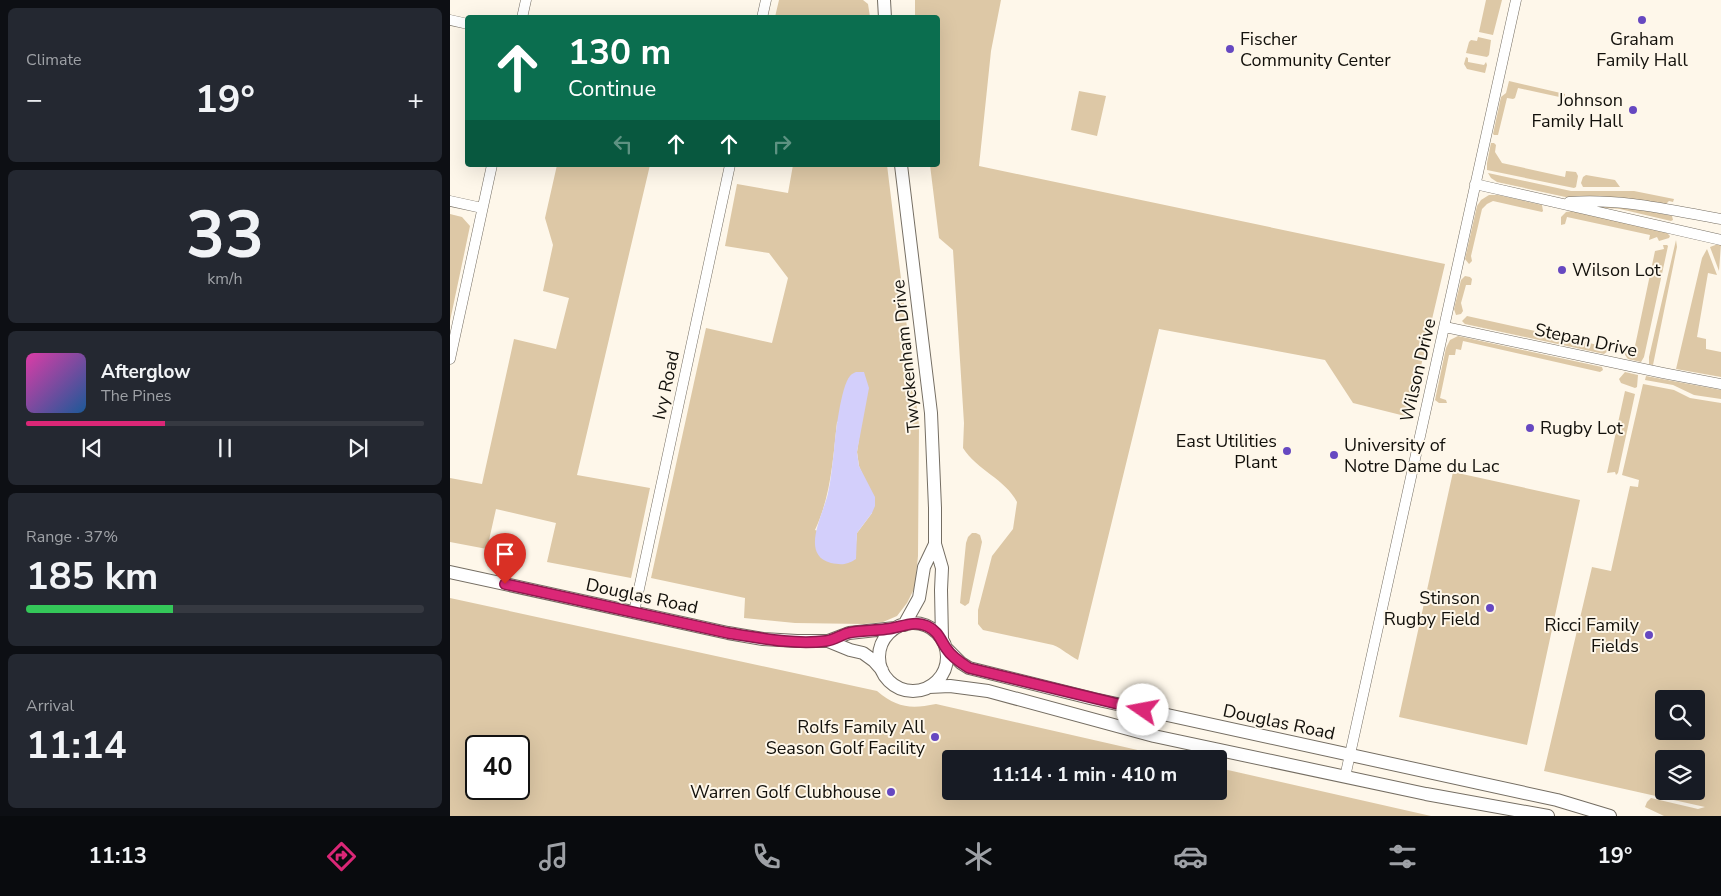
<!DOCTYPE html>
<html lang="en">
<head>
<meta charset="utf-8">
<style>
  body { margin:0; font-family:"Nunito Sans",sans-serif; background:#242831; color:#f1f3f6; height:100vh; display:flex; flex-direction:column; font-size:19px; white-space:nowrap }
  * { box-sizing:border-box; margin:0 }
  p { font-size:16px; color:#9ea1a6 }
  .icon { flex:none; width:28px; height:28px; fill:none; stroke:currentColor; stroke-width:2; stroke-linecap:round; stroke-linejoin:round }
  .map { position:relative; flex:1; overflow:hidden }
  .drawer { display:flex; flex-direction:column; gap:8px; padding:8px; background:#0d0f14; width:450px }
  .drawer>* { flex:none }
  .top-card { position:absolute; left:15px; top:15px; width:475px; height:152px; border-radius:5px; box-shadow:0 5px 20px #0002; background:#0b6e4f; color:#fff; overflow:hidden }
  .controls { position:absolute; left:1205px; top:690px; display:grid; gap:10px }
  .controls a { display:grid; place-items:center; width:50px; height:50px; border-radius:5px; background:#171b24; box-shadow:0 5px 20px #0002; font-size:25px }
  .speed { position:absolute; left:15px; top:735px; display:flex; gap:10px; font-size:25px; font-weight:700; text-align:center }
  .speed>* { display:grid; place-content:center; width:65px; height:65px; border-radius:50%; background:#171b24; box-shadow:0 5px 20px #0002; line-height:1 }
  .speed .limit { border:2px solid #111; border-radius:8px; background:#fff; color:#111 }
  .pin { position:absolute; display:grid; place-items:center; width:42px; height:42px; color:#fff; margin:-51px -21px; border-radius:50% 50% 50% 0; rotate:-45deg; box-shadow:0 0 5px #0007 }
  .pin .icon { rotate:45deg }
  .me { position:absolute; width:55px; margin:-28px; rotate:282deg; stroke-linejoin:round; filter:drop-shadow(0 0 4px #0008) }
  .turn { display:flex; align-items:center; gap:18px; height:105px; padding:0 20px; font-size:22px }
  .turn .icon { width:65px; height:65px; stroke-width:2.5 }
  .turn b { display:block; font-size:35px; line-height:42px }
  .lanes { display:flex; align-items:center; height:48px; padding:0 20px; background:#0003; justify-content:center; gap:25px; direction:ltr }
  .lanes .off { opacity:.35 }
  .big { font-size:38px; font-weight:700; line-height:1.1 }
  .drawer .tile { flex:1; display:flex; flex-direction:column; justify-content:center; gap:8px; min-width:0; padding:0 18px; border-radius:8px; background:#242831 }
  .drawer .dial { align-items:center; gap:0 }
  .dial b { font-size:65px; line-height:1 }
  .song { display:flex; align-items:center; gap:15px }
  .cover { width:60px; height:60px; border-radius:8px; background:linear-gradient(135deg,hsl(320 70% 55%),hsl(210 70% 35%)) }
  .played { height:5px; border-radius:2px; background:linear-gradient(90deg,#db2777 35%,#363941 35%) }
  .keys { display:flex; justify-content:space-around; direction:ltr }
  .heat { display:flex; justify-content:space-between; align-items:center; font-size:28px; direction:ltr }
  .charge { height:8px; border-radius:4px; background:linear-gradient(90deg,#34c759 37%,#363941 0) }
  .trip { position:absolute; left:492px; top:750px; width:285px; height:50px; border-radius:5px; background:#171b24; box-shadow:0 5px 20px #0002; font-weight:700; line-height:50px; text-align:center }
  .tab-bar { display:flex; height:80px; justify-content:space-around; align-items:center; background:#090b0e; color:#9ea1a6 }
  .tab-bar .icon { width:35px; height:35px }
  .tab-bar .current { color:#db2777 }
  .tab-bar b { font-size:22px; color:#f1f3f6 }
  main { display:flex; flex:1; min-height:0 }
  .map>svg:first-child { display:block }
  .green { fill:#ddc8a6; fill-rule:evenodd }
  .water { fill:#d3cffb }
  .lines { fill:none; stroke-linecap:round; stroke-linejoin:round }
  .minor-casing { stroke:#756e63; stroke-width:11 }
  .tertiary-casing { stroke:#756e63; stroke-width:14 }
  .minor { stroke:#fff; stroke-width:10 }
  .tertiary { stroke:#fff; stroke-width:12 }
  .route-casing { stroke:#8e194d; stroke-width:12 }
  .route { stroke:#db2777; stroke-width:9 }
  .poi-dot { fill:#6648c1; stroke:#fef7ea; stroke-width:2 }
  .labels { text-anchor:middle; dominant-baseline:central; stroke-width:4; stroke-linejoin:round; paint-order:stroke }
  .poi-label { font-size:18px; fill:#12100b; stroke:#fef7ea; text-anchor:end }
  .street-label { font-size:18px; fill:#12100b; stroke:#fef7ea }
</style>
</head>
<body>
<main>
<section class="drawer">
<div class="tile"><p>Climate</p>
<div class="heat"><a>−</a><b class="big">19°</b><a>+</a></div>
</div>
<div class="tile dial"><b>33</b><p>km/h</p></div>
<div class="tile">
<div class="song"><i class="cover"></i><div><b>Afterglow</b><p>The Pines</p></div></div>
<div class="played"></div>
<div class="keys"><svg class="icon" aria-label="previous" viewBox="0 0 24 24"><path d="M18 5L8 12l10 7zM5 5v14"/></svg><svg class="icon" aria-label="pause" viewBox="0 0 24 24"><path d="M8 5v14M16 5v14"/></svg><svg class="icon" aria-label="next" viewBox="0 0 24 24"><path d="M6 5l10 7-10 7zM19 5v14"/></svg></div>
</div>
<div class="tile"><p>Range · 37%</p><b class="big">185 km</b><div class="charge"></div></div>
<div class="tile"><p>Arrival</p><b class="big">11:14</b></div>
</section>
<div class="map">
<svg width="1271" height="816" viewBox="0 0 1271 816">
  <rect width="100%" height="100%" fill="#fef7ea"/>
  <path class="green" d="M 329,0 L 413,0 L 418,4 L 420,17 L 325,17 Z
    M 465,0 L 551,0 L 541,51 L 529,166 L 995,264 L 959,417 L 903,403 L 875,360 L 709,329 L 628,660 C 618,655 613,649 603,645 L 533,630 L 528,624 L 528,610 L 542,556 L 563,529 L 567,502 C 555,479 527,470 513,448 L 514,423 L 503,250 L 489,238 L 480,165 L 488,165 L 488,18 L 465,17 Z
    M 1036,0 L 1052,0 L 1043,35 L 1029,32 Z
    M 1028,37 L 1041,40 L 1039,55 L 1037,57 L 1016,53 L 1019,42 L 1021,40 L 1027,41 Z
    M 1016,57 L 1018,58 L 1018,62 L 1034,65 L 1036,62 L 1037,65 L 1035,73 L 1017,69 L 1014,64 Z
    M 1059,81 L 1115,94 L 1114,98 L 1068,88 L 1065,98 L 1063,99 L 1057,98 L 1048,135 L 1044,135 L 1043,134 L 1051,97 L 1056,93 Z
    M 629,91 L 656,96 L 647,136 L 621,130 Z
    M 1041,143 L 1044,143 L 1046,145 L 1045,152 L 1052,163 L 1115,177 L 1116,171 L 1126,172 L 1128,176 L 1126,187 L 1124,188 L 1037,170 L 1037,163 Z
    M 107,165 L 200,165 L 127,475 L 200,488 L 181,578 L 97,562 L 106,523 L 46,509 L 37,549 L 0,542 L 0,478 L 32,484 L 64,339 L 106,349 L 119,298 L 93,291 L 103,245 L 95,218 Z
    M 343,165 L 437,165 L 469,425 L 468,556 L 465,587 L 457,603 L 447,616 L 433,622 L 414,624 L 345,623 L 294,618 L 295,598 L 201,578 L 256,328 L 322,343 L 338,278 L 319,253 L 275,246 L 287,184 L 338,193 ZM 413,411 L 407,452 L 409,466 L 414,478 L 422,513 L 407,533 L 406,544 L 365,530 C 381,496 383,459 387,422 Z
    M 1038,173 L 1121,191 L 1184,191 L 1224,199 L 1223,202 L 1219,201 L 1215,205 L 1168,197 L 1120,198 L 1047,182 L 1041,178 Z
    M 1136,175 L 1165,180 L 1170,187 L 1133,187 L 1131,183 L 1133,177 Z
    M 1039,195 L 1048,195 L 1092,205 L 1093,211 L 1092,212 L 1043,201 L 1037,204 L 1032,209 L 1021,256 L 1022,261 L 1019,264 L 1015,259 L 1027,206 L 1031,200 Z
    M 1171,205 L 1222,216 L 1223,220 L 1221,221 L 1170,209 L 1129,206 Z
    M 1122,211 L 1216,232 L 1220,236 L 1219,238 L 1209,241 L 1207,237 L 1199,240 L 1200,235 L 1117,217 L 1115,224 L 1111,225 L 1111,217 L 1116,212 Z
    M 0,214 L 12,217 L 20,226 L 0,321 Z
    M 1226,240 L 1227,247 L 1203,365 L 1199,364 L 1199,357 Z
    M 1268,244 L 1271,244 L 1269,271 L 1260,247 Z
    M 1213,245 L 1217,245 L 1218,246 L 1194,357 L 1191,362 L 1178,359 C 1174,355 1174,352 1177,348 L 1185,346 L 1205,251 L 1214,249 Z
    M 1257,249 L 1267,275 L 1258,273 L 1247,337 L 1256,339 L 1256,349 L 1271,352 L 1271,377 L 1226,369 L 1252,258 Z
    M 1015,276 L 1020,277 L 1022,279 L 1021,285 L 1016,285 L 1011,303 L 1013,311 L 1011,314 L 1006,315 L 1004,309 L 1011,280 Z
    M 1017,316 L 1157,347 L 1158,351 L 1154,354 L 1015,324 L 1012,321 Z
    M 1008,336 L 1152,367 L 1153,370 L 1150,372 L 1013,341 L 1011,350 L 1006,349 L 1005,355 L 999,355 L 990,398 L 996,400 L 997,403 L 989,403 L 985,400 L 996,348 L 1000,340 Z
    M 1175,372 L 1188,375 L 1187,387 L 1185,388 L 1171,383 L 1169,379 Z
    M 1196,376 L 1271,390 L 1271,399 L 1244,395 L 1223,385 L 1195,380 Z
    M 1193,384 L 1224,390 L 1240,398 L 1271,403 L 1271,816 L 1214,816 L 1195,807 L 1197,802 L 1201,798 L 1248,809 L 1255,807 L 1094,771 L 1142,567 L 1161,571 L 1180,486 L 1188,487 L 1189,480 L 1172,475 ZM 1214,699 L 1246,699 L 1246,731 L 1214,731 ZM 1214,759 L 1246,759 L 1246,791 L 1214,791 Z
    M 1175,391 L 1185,394 L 1168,473 L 1166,475 L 1165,472 L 1157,473 Z
    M 1003,472 L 1130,500 L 1077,745 L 949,717 Z
    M 522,533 L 526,533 L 530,535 L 532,542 L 519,603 L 515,606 L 510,603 L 516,543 L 518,537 Z
    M 0,598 L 427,691 C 447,708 461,709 486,704 L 727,759 L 501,759 L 501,791 L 769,791 L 769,768 L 981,816 L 0,816 ZM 26,746 L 69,746 L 69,789 L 26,789 Z"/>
  <path class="water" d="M 406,372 L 414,372 L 419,388 L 407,452 L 409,466 L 425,497 L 425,506 L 422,513 L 407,533 L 406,559 C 397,565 391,565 381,563 C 349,555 374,513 378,493 C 381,480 382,465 384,451 C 385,436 391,386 400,376 C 401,374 404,373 406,372 Z"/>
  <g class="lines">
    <g class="minor-casing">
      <path id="minor" d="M 72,18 L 76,0
        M 312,18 L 316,0
        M 0,20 L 18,24
        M 1025,184 L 1271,240
        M 0,201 L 32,208
        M 1119,202 C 1171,198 1220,210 1271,219
        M 995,327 L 1213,373 L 1271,384
        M 0,359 L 42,165
        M 184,612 L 280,165
        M 895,777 L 1066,0"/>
    </g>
    <g class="tertiary-casing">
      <path id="tertiary" d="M 434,0 L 435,18
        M 451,165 L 481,413 L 485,508 L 485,544 L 492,568 L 491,590 L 492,639
        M 0,572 L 278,633 L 313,639 L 347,641 L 378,641 L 399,633 L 445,628
        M429 657a34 34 0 1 1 68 0a34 34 0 1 1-68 0Z
        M 454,625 L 469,598 L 474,567 L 485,544
        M 378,641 L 400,650 L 413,653 L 424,661 L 432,670
        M 496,648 L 511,663 L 519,668 L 644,699 L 1107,800 L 1160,816
        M 479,687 L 500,686 L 538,691 L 704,736 L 976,794 L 1098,816"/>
    </g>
    <use href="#minor" class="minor"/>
    <use href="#tertiary" class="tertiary"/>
  </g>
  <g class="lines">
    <g class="route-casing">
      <path id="route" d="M 55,584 L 278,633 C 310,638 344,645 376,641 C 384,640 391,635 398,633 C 410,630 424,631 436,629 C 450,628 463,620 477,626 C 488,631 490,639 496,648 C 501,656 511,663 519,668 L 693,710"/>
    </g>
    <use href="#route" class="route"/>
  </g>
  <g class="poi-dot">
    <circle cx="1192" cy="20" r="5"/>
    <circle cx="780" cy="49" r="5"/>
    <circle cx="1183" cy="110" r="5"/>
    <circle cx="1112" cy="270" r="5"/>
    <circle cx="1080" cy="428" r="5"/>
    <circle cx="837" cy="451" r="5"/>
    <circle cx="884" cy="455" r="5"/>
    <circle cx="1040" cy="608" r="5"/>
    <circle cx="1199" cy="635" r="5"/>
    <circle cx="485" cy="737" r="5"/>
    <circle cx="441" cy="792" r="5"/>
  </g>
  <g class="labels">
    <g class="poi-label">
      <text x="790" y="39" text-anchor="start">Fischer<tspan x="790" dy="21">Community Center</tspan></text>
      <text x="1192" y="39" text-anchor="middle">Graham<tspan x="1192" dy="21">Family Hall</tspan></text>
      <text x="1173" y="100">Johnson<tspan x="1173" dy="21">Family Hall</tspan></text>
      <text x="1122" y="270" text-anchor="start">Wilson Lot</text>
      <text x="1090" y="428" text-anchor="start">Rugby Lot</text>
      <text x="827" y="441">East Utilities<tspan x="827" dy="21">Plant</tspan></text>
      <text x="894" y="445" text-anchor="start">University of<tspan x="894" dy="21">Notre Dame du Lac</tspan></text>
      <text x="1030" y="598">Stinson<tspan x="1030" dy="21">Rugby Field</tspan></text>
      <text x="1189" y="625">Ricci Family<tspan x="1189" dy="21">Fields</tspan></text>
      <text x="475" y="727">Rolfs Family All<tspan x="475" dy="21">Season Golf Facility</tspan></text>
      <text x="431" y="792">Warren Golf Clubhouse</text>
    </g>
    <g class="street-label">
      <text transform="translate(1136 340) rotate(12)">Stepan Drive</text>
      <text transform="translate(456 356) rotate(-96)">Twyckenham Drive</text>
      <text transform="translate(968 370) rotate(-77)">Wilson Drive</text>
      <text transform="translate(216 385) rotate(-78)">Ivy Road</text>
      <text transform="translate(192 596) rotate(12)">Douglas Road</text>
      <text transform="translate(829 722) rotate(12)">Douglas Road</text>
    </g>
  </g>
</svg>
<div class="controls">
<a><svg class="icon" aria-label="search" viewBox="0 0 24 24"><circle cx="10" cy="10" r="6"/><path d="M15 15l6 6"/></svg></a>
<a><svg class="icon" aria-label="layers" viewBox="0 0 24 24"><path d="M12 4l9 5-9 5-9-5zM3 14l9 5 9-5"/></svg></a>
</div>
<div class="speed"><div class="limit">40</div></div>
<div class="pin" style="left:55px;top:584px;background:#d93025"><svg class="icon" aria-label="arrive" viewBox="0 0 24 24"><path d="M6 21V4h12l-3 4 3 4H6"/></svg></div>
<svg class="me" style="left:693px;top:710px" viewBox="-20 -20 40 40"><circle r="19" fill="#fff"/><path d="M0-13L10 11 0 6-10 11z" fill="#db2777"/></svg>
<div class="trip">11:14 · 1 min · 410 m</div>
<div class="top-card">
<div class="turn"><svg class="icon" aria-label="ahead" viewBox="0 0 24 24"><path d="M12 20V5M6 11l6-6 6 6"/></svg><div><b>130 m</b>Continue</div></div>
<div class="lanes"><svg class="icon off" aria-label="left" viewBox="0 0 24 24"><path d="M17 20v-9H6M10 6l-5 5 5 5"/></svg><svg class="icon" aria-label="ahead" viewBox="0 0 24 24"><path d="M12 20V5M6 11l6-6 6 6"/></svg><svg class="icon" aria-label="ahead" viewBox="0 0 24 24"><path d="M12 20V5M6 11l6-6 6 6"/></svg><svg class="icon off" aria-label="right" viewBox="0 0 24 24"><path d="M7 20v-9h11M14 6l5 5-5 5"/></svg></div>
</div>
</div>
</main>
<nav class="tab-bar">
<b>11:13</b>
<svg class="icon current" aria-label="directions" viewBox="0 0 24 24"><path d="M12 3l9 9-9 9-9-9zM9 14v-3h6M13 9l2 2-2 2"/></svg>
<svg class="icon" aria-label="music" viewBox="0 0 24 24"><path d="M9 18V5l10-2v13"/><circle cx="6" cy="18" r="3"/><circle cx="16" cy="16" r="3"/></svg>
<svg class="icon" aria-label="phone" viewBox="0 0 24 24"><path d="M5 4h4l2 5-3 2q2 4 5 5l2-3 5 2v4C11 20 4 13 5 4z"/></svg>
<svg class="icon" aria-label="climate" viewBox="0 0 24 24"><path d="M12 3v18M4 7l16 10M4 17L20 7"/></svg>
<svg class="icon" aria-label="car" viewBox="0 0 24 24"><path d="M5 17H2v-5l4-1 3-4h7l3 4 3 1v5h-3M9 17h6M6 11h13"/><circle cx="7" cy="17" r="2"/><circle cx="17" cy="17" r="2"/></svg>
<svg class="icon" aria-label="filters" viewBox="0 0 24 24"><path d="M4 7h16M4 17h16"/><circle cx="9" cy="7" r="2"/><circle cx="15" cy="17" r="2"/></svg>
<b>19°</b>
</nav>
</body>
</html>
